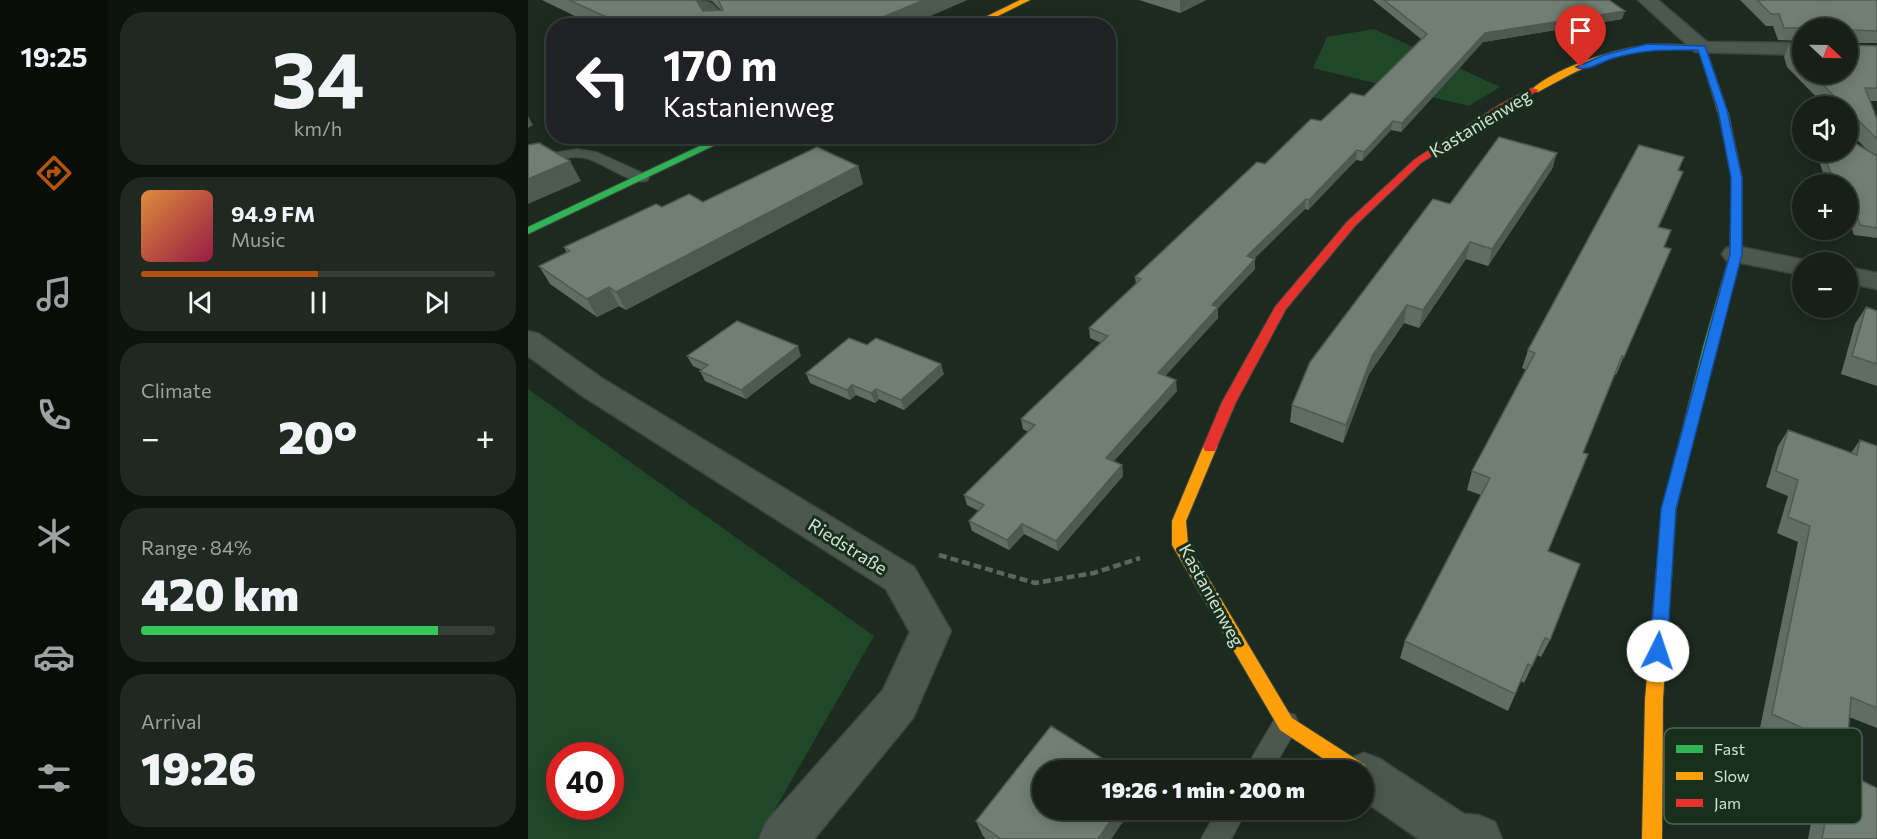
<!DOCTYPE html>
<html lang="en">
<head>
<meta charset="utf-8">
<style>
  body { margin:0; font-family:Commissioner,sans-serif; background:#1f2821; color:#f1f3f6; height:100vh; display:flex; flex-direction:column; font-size:22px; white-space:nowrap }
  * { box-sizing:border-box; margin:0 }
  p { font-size:20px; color:#9ea3a2 }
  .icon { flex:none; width:33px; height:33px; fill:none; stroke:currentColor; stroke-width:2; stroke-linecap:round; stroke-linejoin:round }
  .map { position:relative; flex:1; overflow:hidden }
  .sheet { display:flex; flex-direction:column; gap:12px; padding:12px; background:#0c120d; width:420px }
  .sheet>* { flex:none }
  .hud { position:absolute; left:18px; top:18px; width:570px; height:126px; border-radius:24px; box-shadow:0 3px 15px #0003,0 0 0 2px #353e37; background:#202124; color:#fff; overflow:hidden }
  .needle { width:39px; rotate:112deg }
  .controls { position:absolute; left:1264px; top:18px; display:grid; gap:12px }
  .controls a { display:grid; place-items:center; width:66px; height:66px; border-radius:50%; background:#162018; box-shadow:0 3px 15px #0003,0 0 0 2px #353e37; font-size:30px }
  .speed { position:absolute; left:18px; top:742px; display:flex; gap:12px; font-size:30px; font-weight:700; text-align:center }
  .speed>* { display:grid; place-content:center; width:78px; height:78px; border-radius:50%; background:#162018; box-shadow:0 3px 15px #0003,0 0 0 2px #353e37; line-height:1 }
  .speed .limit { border:9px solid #d22; background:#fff; color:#111 }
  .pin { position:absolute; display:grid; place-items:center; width:51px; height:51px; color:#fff; margin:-62px -26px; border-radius:50% 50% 50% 0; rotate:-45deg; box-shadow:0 0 6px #0007 }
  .pin .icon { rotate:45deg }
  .me { position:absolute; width:66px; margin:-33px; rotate:4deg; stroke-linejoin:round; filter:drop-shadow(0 0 4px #0008) }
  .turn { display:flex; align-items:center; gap:21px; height:126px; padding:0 18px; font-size:27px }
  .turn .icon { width:78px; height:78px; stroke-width:2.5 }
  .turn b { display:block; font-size:42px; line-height:51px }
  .big { font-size:45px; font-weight:800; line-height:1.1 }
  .sheet .widget { flex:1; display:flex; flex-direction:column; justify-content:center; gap:9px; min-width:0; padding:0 21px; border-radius:24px; background:#1f2821 }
  .sheet .dial { align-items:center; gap:0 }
  .dial b { font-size:78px; line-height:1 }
  .song { display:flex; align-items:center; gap:18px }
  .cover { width:72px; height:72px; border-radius:9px; background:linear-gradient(135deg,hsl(30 70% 55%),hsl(340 70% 35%)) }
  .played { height:6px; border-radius:3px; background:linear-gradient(90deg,#b45309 50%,#353e37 50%) }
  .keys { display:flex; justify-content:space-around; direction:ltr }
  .heat { display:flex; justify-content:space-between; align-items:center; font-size:33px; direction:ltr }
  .charge { height:9px; border-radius:4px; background:linear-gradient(90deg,#34c759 84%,#353e37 0) }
  .trip { position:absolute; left:504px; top:760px; width:342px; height:60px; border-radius:30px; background:#162018; box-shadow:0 3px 15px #0003,0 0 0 2px #353e37; font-weight:800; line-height:60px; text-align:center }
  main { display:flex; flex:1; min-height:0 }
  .tab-bar { display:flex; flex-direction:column; width:108px; justify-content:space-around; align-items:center; background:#090d0a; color:#9ea3a2 }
  .tab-bar .icon { width:42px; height:42px }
  .tab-bar .selected { color:#b45309 }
  .tab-bar b { font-size:27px; color:#f1f3f6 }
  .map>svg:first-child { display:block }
  .green { fill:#204728; fill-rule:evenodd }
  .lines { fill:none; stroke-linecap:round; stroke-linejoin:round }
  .lane-casing { stroke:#3b463e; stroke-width:2 }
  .street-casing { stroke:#3b463e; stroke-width:3 }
  .fast-casing { stroke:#3b463e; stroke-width:2 }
  .slow-casing { stroke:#3b463e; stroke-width:2 }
  .jam-casing { stroke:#3b463e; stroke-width:2 }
  .path { stroke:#5b665d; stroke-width:4.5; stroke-dasharray:8 4; stroke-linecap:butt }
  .lane { fill:#4c584d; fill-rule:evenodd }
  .street { fill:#4c584d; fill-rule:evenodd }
  .fast { fill:#30b455; fill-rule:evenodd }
  .slow { fill:#ff9f0a; fill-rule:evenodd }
  .jam { fill:#e5322d; fill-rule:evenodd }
  .wall { fill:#606d62 }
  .shaded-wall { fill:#4e5950 }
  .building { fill:#707f72; stroke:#4e5950; stroke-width:1.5 }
  .route { fill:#1a73e8; stroke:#114b97; stroke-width:1.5 }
  .labels { text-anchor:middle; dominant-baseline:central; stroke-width:6; stroke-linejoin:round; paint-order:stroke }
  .street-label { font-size:18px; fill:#d2e1d4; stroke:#182f1c }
  .key { fill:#182f1c; stroke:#506453; stroke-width:1.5 }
  .key-label { font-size:16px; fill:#d2e1d4 }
</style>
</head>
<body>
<main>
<nav class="tab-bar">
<b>19:25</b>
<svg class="icon selected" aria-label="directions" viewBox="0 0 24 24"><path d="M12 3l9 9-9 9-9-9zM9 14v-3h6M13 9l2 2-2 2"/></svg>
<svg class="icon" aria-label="music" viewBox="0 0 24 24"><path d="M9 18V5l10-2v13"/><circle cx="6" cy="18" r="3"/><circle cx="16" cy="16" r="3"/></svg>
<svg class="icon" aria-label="phone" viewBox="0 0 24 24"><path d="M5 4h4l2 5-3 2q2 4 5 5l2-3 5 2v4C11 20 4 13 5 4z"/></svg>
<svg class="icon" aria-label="climate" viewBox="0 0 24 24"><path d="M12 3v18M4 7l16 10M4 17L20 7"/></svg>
<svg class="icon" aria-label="car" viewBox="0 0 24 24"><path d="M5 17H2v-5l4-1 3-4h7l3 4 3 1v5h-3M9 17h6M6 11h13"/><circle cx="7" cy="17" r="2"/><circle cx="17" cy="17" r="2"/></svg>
<svg class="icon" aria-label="filters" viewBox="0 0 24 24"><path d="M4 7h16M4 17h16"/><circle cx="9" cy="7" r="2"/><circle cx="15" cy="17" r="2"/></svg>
</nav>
<section class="sheet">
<div class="widget dial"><b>34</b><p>km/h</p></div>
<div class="widget">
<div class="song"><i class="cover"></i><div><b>94.9 FM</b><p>Music</p></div></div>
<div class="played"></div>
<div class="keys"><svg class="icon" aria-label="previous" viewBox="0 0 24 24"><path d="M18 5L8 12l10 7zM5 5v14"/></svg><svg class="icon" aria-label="pause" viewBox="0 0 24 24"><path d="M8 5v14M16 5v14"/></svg><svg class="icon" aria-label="next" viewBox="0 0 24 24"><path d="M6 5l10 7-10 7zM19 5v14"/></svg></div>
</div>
<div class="widget"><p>Climate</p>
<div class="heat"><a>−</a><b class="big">20°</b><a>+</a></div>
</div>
<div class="widget"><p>Range · 84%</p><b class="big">420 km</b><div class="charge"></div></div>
<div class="widget"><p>Arrival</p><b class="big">19:26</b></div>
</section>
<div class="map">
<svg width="1349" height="839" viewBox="0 0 1349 839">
  <rect width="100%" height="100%" fill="#1d2a20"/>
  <path class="green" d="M 846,29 L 972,87 L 941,106 L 785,68 L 799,37 Z
    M 0,389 L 346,636 L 230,839 L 0,839 ZM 32,756 L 82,756 L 82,807 L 32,807 Z"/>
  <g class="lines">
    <g class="lane-casing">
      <path id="lane" d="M 49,149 L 68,152 L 119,175 L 121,178 L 119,181 C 102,185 75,162 57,158 C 40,155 17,162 0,165 L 0,157 Z
        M 758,712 L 767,715 L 771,724 L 744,771 L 716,771 L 749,715 Z
        M 689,810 L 719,810 L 703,839 L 673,839 Z"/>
    </g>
    <g class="street-casing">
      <path id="street" d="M 155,0 C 184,0 185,0 200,26 L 181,26 L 173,11 L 158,4 Z
        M 1110,0 L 1130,0 L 1179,42 L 1275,43 L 1275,55 L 1167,52 Z
        M 1208,246 L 1286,262 L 1275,262 L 1275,275 L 1198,260 L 1194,254 L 1198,248 Z
        M 1320,267 L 1349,273 L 1349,289 L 1320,283 Z
        M 0,331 L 11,334 L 75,379 L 386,567 L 423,631 L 385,718 L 286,839 L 231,839 L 238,822 L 355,690 L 382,632 L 358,589 L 53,395 L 0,356 Z
        M 836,753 L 852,759 L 936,814 L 950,815 L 967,822 L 974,839 L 891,839 L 836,801 L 836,771 L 815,771 L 820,759 Z"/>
    </g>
    <g class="fast-casing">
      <path id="fast" d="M 1196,113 L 1201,116 L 1214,178 L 1214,254 L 1188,344 L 1148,509 L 1140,622 L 1138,627 L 1132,629 L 1126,627 L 1124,622 L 1134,509 L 1176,344 L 1202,254 L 1204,178 L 1191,116 Z
        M 193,136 L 206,136 L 0,234 L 0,227 Z"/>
    </g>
    <g class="slow-casing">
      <path id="slow" d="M 492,0 L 502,0 L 450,26 L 439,26 Z
        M 1139,44 L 1177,46 L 1201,116 L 1199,118 L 1191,116 L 1171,50 C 1154,50 1136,47 1119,49 C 1080,54 1044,73 1010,92 L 1003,90 C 1030,65 1102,43 1139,44 Z
        M 682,442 L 687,443 L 689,447 L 658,521 L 660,544 L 764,718 L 837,765 L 839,771 L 837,777 L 836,771 L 814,771 L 752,730 L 644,545 L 644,521 L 675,447 L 677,443 Z
        M 1132,615 L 1138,617 L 1140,622 L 1135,699 L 1134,839 L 1114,839 L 1117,699 L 1124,622 L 1126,617 Z"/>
    </g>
    <g class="jam-casing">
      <path id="jam" d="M 1004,88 L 1011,90 L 977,109 L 893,163 L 827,226 L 758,309 L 708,402 L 687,451 L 677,451 L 675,447 L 694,402 L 747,307 L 819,222 L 887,159 L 971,105 Z"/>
    </g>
    <path class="path" d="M 411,555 L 507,583 L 566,573 L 612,558"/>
    <use href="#lane" class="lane"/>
    <use href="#street" class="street"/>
    <use href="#fast" class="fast"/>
    <use href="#slow" class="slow"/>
    <use href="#jam" class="jam"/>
  </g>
  <path class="wall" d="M 14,0 L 168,0 L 175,11 L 193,10 L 184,1 L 179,0 L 439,0 L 379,26 L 60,26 L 58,22 L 59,22 Z
    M 611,0 L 678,0 L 652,13 Z
    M 845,0 L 1081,0 L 1094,19 L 955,42 L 873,132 L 863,130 L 834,161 L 828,160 L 780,210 L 777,209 L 726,258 L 727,269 L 690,308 L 690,318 L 637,376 L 649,391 L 586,461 L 594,465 L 595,476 L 530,551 L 496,534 L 481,550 L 444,531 L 441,521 L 451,511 L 439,505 L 436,495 L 500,432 L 495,429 L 493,419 L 573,343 L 562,338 L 561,328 L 608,284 L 607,277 L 737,164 L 793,121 L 836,96 L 893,39 Z
    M 1212,0 L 1349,0 L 1349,43 L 1324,43 L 1324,45 L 1349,46 L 1349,101 L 1342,101 L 1349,119 L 1349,238 L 1326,235 L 1323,226 L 1320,225 L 1320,184 L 1299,184 L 1288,152 L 1320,152 L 1339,150 L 1320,130 L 1320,106 L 1297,106 L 1259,67 L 1256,57 L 1261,44 L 1275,44 L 1275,74 L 1320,74 L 1320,28 L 1275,28 L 1275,41 L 1250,40 L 1245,26 L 1238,26 Z
    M 442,136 L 466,136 L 456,142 Z
    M 1029,153 L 1024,169 L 960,266 L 938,259 L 891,328 L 876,323 L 841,374 L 815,443 L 762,422 L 764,405 L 922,204 Z
    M 1156,157 L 1151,170 L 1148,189 L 1131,227 L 1136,247 L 1143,249 L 1088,375 L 1086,375 L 1055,453 L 1020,551 L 1022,640 L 1013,657 L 1009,655 L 996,683 L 993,681 L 980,711 L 872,658 L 877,641 L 953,495 L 939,490 L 944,471 L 998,370 L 994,368 L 1000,350 Z
    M 330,166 L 335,184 L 98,310 L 91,306 L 69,317 L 22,284 L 11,266 L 39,253 L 36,247 L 134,207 L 175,202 Z
    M 1338,307 L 1349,311 L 1349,386 L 1313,374 L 1327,324 Z
    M 159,356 L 273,356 L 218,399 L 177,381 L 172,371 L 174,370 L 165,366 Z
    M 278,373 L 416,374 L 376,410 L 351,399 L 347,403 L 328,395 L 322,400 L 282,383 Z
    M 1260,430 L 1323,453 L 1332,440 L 1349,446 L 1349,728 L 1321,717 L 1319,748 L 1304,762 L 1232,728 L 1270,542 L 1249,533 L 1260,496 L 1238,487 L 1250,446 Z
    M 1307,768 L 1349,839 L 1280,839 L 1290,784 Z
    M 514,810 L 603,810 L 583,839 L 458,839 L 455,836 L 448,821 Z"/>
  <path class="shaded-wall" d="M 396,0 L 439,0 L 379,26 L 333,26 Z
    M 652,0 L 678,0 L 652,13 Z
    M 1097,11 L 1094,19 L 955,42 L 873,132 L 874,123 L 957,33 Z
    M 0,116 L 5,125 L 0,128 Z
    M 865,121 L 863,130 L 834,161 L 836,152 Z
    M 455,136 L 466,136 L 456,142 Z
    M 829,150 L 828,160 L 780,210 L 781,200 Z
    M 1029,153 L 1024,169 L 960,266 L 964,249 Z
    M 42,161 L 53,181 L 0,204 L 0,179 Z
    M 330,166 L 335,184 L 98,310 L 88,292 Z
    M 1155,172 L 1148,189 L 1123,244 L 1130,227 Z
    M 778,199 L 777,209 L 719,266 L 719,256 Z
    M 942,242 L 938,259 L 891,328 L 895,310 Z
    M 727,259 L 727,269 L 690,308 L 690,318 L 631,383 L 630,373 L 684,305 Z
    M 81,287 L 91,306 L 69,317 L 59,299 Z
    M 879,305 L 876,323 L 841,374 L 815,443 L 818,425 L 844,356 Z
    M 270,346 L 273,356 L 218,399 L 213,390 Z
    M 413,364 L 416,374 L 376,410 L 373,400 Z
    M 648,380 L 649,391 L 579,468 L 578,458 Z
    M 324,385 L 328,395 L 322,400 L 319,390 Z
    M 348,389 L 351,399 L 347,403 L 343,393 Z
    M 594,465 L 595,476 L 530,551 L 528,541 Z
    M 494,524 L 496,534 L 481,550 L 479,540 Z
    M 590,810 L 603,810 L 583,839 L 570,839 Z"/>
  <path class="building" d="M 41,0 L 168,0 L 175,11 L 195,10 L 190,0 L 396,0 L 333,26 L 65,26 L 58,22 L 76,16 Z
    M 856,0 L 1081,0 L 1097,11 L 957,33 L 874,123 L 865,121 L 836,152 L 829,150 L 781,200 L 778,199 L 719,256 L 727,259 L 684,305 L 690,307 L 630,373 L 648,380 L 578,458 L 594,465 L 528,541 L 494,524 L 479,540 L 441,521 L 456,505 L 436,495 L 507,425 L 493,419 L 580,336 L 561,328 L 613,279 L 607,277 L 729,162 L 737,164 L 783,119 L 793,121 L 823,93 L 836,96 L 899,34 Z
    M 1229,0 L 1349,0 L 1349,31 L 1324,30 L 1324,45 L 1349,46 L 1349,88 L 1337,88 L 1349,119 L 1349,139 L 1320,110 L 1320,106 L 1316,106 L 1284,74 L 1320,74 L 1320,28 L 1256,28 L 1251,14 L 1243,14 Z
    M 1261,44 L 1275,44 L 1275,65 L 1265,55 Z
    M 971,137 L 1029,153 L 964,249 L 942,242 L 895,310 L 879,305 L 844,356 L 818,425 L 764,405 L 782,362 L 905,199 L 922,204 Z
    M 1320,139 L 1349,156 L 1349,228 L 1332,225 L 1329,216 L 1320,215 L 1320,184 L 1307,184 L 1295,152 L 1320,152 Z
    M 11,143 L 42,161 L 0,179 L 0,145 Z
    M 1111,145 L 1156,157 L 1150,170 L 1155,172 L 1130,227 L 1143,230 L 1136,247 L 1143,249 L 1096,357 L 1094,356 L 1055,453 L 1060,454 L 1020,551 L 1052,564 L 1022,640 L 1017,638 L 1004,666 L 1000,664 L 987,694 L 877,641 L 962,478 L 944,471 L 1007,353 L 1000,350 Z
    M 289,147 L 330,166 L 88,292 L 81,287 L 59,299 L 11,266 L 42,251 L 36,247 L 128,204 L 134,207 L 161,194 L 175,202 Z
    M 1338,307 L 1349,311 L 1349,364 L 1324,356 Z
    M 209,321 L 270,346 L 213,390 L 172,371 L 180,365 L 159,356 Z
    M 321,338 L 339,345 L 348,338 L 413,364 L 373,400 L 348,389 L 343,393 L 324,385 L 319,390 L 278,373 Z
    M 1260,430 L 1329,455 L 1332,440 L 1349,446 L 1349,708 L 1323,697 L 1319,748 L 1244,714 L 1282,526 L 1260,517 L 1270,480 L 1248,471 Z
    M 523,726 L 594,771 L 514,771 L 514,810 L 590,810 L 570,839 L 473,839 L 448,821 Z
    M 1307,768 L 1349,788 L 1349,839 L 1294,839 Z"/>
  <path class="route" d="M 1119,44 L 1177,46 L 1199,110 L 1214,178 L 1214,254 L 1148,509 L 1139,651 L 1136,657 L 1130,659 L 1124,657 L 1122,651 L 1133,509 L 1202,254 L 1203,178 L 1190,110 L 1170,50 C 1138,50 1115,49 1083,59 C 1073,62 1057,73 1048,67 L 1076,55 Z"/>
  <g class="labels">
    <g class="street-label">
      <text transform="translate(952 123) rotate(-31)">Kastanienweg</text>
      <text transform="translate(320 546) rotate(32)">Riedstraße</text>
      <text transform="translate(684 595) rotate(61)">Kastanienweg</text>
    </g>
  </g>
  <rect x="1136" y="728" width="198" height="96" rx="9" class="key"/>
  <rect x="1148" y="745" width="27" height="8" fill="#30b455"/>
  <rect x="1148" y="772" width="27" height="8" fill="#ff9f0a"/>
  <rect x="1148" y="799" width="27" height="8" fill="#e5322d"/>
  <g class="key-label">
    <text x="1186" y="755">Fast</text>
    <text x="1186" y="782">Slow</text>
    <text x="1186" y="809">Jam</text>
  </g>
</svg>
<div class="controls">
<a><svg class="needle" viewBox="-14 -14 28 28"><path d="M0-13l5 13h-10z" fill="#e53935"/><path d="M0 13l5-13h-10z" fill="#9ea3a2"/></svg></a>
<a><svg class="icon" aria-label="sound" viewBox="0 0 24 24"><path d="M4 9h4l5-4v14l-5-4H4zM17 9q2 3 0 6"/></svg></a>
<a>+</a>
<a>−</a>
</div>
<div class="speed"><div class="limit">40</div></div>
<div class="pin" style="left:1053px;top:67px;background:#d93025"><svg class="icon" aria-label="arrive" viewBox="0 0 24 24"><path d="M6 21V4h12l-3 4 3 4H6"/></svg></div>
<svg class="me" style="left:1130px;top:651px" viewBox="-20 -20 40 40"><circle r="19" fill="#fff"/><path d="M0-13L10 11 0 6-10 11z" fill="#1a73e8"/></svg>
<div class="trip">19:26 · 1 min · 200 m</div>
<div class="hud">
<div class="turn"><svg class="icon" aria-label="left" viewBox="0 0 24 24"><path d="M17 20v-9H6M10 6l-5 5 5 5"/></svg><div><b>170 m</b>Kastanienweg</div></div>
</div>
</div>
</main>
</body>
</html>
